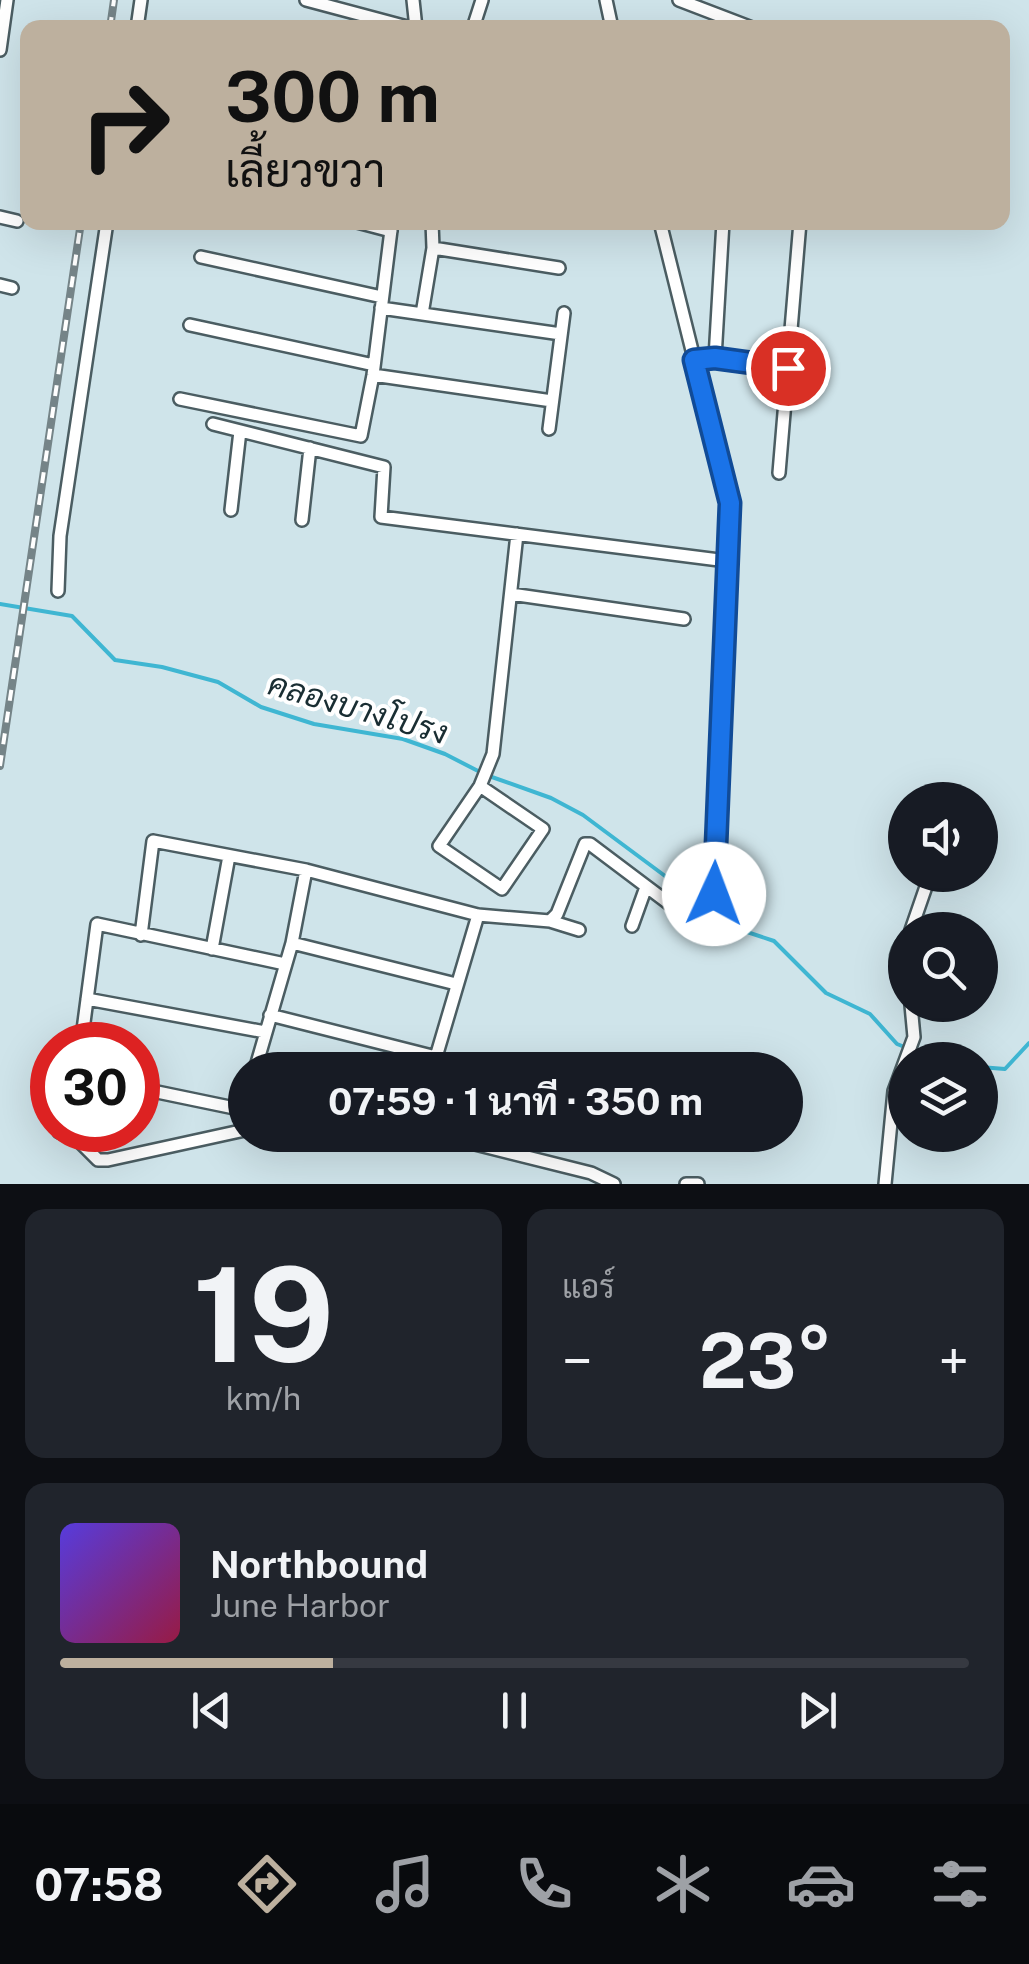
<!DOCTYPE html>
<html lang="th">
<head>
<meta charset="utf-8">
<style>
  body { margin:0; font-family:"Public Sans",Sarabun,sans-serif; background:#20242c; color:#f1f3f6; height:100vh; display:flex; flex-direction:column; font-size:38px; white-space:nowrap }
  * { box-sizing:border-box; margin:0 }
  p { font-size:32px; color:#9ea1a6 }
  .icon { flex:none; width:55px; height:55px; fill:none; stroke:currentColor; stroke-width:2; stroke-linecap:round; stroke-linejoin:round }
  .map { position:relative; height:1184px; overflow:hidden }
  .sheet { display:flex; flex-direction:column; gap:25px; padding:25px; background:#0d0f14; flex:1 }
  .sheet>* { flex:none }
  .hud { position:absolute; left:20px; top:20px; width:990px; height:210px; border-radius:20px; box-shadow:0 10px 40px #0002; background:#bdb09e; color:#111; overflow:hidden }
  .buttons { position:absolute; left:888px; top:782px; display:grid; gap:20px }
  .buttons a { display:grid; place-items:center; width:110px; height:110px; border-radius:50%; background:#171b24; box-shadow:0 10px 40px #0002; font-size:50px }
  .speed { position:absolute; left:30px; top:1022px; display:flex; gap:20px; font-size:50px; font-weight:700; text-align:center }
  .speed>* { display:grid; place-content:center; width:130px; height:130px; border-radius:50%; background:#171b24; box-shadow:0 10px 40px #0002; line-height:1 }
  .speed .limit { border:15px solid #d22; background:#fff; color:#111 }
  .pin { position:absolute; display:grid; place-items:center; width:85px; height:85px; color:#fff; margin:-42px; border:5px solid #fff; border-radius:50%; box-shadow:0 2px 10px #0007 }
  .me { position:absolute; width:110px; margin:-55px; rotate:2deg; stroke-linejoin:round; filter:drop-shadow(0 0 8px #0008) }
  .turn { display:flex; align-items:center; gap:35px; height:210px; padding:0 40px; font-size:45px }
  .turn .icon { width:130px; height:130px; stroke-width:2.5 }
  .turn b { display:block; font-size:70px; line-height:85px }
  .big { font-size:75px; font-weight:700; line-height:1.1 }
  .sheet .widget { flex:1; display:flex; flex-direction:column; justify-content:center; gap:15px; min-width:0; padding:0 35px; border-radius:20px; background:#20242c }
  .sheet .dial { align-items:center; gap:0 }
  .dial b { font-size:130px; line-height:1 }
  .song { display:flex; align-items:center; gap:30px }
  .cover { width:120px; height:120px; border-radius:15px; background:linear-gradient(135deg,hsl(250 70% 55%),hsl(340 70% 35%)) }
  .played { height:10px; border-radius:5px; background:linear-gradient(90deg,#bdb09e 30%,#363941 30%) }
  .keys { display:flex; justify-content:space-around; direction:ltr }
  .heat { display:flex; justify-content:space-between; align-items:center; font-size:55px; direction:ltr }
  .sheet .tiles { flex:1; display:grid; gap:25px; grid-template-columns:1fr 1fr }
  .widget:last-child { grid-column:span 2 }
  .trip { position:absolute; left:228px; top:1052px; width:575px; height:100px; border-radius:50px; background:#171b24; box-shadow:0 10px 40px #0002; font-weight:700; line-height:100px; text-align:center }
  .tab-bar { display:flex; height:160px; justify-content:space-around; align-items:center; background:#090b0e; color:#9ea1a6 }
  .tab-bar .icon { width:70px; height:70px }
  .tab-bar .current { color:#bdb09e }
  .tab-bar b { font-size:45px; color:#f1f3f6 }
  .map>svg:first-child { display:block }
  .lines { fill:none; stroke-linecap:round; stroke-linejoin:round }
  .stream { stroke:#3fb6d2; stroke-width:4 }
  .street-casing { stroke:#4b5d62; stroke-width:16 }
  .street { stroke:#fff; stroke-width:11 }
  .rail-casing { stroke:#758488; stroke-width:8 }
  .rail { stroke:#fff; stroke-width:4; stroke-dasharray:11; stroke-linecap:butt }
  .route-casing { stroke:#114b97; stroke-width:25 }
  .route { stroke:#1a73e8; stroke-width:18 }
  .labels { text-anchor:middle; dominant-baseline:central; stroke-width:8; stroke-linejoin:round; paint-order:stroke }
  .water-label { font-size:32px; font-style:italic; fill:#192d32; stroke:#fff }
</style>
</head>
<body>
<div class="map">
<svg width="1029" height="1184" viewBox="0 0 1029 1184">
  <rect width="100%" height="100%" fill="#cfe4ea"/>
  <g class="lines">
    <path class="stream" d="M 0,604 L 72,616 L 115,660 L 162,667 L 218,682 L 261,707 L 314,724 L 403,739 L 445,754 L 480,772
      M 489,776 L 551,798 L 583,815 L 735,928 L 774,941 L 826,993 L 870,1014 L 897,1044 L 938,1060
      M 980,1067 L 1005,1069 L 1029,1043"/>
    <g class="street-casing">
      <path id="street" d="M 306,0 L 411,28
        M 413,0 L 416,28
        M 606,0 L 612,28
        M 679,0 L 752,28
        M 137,28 L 141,0
        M 473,28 L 482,0
        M 0,50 L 7,0
        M 0,217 L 17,221
        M 357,222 L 391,231
        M 660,222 L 730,503 L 714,894
        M 433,248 L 559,268
        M 201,257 L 382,297
        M 0,285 L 12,288
        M 381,308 L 561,334
        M 422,314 L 433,248 L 432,222
        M 190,325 L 374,365
        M 715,358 L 723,222
        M 694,360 L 715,358 L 788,369
        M 373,375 L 552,401
        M 180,399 L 361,436 L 373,375 L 392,222
        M 213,424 L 384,467 L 381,517 L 727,561
        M 549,429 L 564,313
        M 779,473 L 800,222
        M 231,510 L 240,431
        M 302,520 L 310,448
        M 58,591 L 60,536 L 107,222
        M 511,594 L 684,619
        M 480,786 L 543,829 L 502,889 L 439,846 Z
        M 480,786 L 493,754 L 517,534
        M 550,921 L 579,930
        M 632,926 L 646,887
        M 911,930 L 930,875
        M 141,935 L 153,841 L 306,870 L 478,915 L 550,921 L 557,914 L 585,844 L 590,844 L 679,911
        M 905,940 C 890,957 897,969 905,989
        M 292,943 L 456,984
        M 212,949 L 229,856
        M 87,999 L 265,1032
        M 270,1015 L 436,1057 L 473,1070
        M 81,1045 L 97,924 L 285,964
        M 436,1057 L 478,915
        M 255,1070 L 292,943 L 306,870
        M 138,1088 L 244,1110 L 245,1107
        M 59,1132 L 74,1136 L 98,1160 L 108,1160 L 245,1130
        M 439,1135 L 591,1173 L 614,1184
        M 686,1184 L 698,1184
        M 885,1184 L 894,1091 L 914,1037 L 911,1005"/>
    </g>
    <use href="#street" class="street"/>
    <g class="rail-casing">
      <path id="rail" d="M 110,28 L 114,0
        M 0,766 L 81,222"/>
    </g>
    <use href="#rail" class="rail"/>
  </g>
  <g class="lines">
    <g class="route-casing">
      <path id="route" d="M 714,894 L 730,503 L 694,360 L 715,358 L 788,368"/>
    </g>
    <use href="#route" class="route"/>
  </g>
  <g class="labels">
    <g class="water-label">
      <text transform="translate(358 708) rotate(16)">คลองบางโปรง</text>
    </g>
  </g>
</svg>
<div class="buttons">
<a><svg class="icon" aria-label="sound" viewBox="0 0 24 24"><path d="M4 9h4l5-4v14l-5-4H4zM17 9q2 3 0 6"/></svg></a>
<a><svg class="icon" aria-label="search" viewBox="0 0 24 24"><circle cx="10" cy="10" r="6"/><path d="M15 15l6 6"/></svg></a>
<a><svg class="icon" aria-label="layers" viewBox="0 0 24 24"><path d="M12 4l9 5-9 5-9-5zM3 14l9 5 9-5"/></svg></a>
</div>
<div class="speed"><div class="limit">30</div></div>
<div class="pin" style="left:788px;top:368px;background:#d93025"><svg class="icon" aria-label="arrive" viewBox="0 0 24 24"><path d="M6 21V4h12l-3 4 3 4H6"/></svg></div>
<svg class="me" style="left:714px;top:894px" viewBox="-20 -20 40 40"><circle r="19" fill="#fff"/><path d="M0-13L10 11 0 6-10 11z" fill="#1a73e8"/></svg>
<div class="trip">07:59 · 1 นาที · 350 m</div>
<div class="hud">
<div class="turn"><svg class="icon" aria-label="right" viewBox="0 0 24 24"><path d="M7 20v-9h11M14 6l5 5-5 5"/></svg><div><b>300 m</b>เลี้ยวขวา</div></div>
</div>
</div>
<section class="sheet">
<div class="tiles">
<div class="widget dial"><b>19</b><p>km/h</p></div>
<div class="widget"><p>แอร์</p>
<div class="heat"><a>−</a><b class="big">23°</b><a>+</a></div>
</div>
<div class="widget">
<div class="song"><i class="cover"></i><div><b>Northbound</b><p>June Harbor</p></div></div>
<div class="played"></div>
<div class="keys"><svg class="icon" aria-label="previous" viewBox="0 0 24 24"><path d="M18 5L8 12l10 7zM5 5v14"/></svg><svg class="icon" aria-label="pause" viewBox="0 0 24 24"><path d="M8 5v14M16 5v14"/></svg><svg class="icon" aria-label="next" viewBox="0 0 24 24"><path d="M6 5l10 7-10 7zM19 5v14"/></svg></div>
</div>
</div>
</section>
<nav class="tab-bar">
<b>07:58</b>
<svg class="icon current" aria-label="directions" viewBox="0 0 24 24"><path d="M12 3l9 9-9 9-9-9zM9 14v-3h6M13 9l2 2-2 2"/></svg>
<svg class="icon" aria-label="music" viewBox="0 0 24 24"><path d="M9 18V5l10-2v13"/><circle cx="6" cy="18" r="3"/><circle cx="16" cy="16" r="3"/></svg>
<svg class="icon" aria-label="phone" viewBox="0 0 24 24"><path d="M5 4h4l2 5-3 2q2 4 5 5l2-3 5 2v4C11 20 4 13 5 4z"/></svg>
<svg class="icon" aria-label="climate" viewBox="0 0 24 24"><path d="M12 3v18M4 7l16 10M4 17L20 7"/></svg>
<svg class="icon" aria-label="car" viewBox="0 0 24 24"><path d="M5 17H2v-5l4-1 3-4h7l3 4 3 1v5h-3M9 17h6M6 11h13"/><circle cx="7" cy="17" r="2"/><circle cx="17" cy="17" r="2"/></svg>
<svg class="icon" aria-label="filters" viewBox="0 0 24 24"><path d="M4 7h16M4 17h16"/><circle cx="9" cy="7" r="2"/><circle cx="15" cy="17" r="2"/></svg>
</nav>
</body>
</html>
